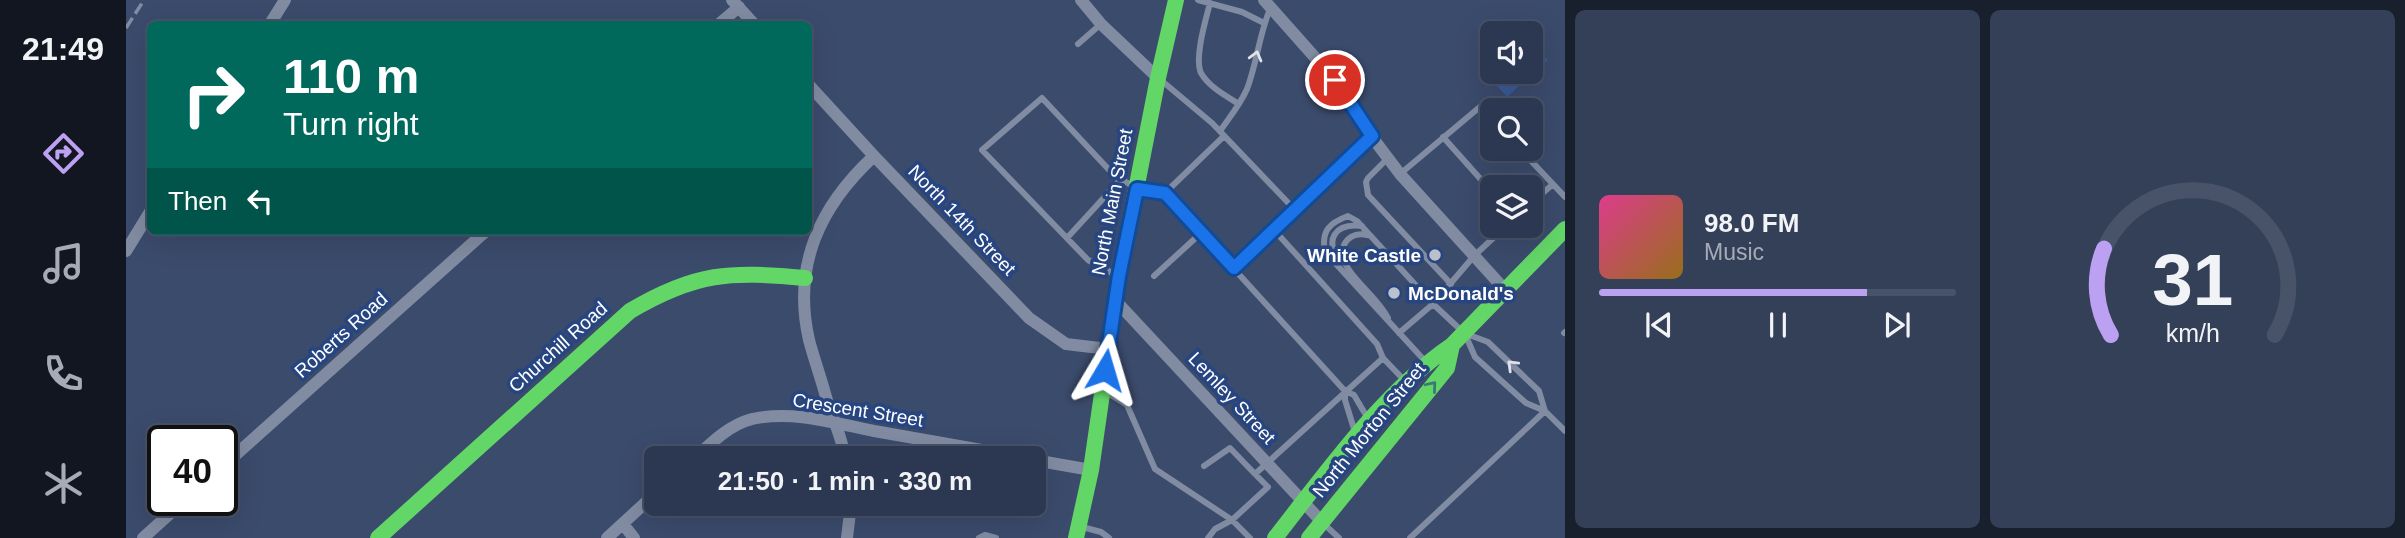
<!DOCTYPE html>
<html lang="en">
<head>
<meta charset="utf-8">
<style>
  body { margin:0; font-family:Helvetica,sans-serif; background:#343f58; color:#f1f3f6; height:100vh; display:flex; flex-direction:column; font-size:26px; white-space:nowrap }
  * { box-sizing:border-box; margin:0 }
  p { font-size:23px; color:#a6acb7 }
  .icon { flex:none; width:38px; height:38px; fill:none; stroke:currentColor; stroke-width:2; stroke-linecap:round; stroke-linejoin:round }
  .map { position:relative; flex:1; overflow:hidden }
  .panel { display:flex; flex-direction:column; gap:10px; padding:10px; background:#181f2d; width:840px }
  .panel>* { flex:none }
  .hud { position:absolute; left:21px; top:21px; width:665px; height:214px; border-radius:10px; box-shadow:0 7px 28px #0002,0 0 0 2px #485268; background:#00695c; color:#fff; overflow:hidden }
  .controls { position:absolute; left:1354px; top:21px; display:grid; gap:14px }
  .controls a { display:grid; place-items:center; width:63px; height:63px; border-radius:10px; background:#2c3851; box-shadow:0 7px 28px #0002,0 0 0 2px #485268; font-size:35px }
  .speed { position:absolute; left:21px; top:425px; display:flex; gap:14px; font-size:35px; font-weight:700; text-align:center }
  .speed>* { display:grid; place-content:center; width:91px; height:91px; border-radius:50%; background:#2c3851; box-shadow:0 7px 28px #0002,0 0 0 2px #485268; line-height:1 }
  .speed .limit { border:4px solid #111; border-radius:10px; background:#fff; color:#111 }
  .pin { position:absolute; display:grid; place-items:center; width:60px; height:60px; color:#fff; margin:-30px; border:4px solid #fff; border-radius:50%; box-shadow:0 2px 7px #0007 }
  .me { position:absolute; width:77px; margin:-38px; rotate:7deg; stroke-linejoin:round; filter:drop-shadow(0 0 5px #0008) }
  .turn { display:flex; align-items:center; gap:24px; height:147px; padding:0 21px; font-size:32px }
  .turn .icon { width:91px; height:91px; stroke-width:2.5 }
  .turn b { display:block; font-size:49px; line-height:60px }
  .then { display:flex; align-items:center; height:66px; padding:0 21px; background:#0003; gap:14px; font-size:26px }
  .panel .tile { flex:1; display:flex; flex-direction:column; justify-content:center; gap:10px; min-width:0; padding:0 24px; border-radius:10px; background:#343f58 }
  .panel .dial { align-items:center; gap:0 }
  .dial svg { height:182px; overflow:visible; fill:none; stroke:#485268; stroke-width:7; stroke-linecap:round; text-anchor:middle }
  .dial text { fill:#f1f3f6; stroke:none }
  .song { display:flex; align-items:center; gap:21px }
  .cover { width:84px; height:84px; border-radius:10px; background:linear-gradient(135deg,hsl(330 70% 55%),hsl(40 70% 35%)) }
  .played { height:7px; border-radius:4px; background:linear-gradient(90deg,#bca0f2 75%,#485268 75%) }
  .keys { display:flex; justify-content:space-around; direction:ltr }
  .panel .tiles { flex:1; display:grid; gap:10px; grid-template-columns:repeat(2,1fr) }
  .trip { position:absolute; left:518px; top:446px; width:402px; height:70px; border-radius:10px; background:#2c3851; box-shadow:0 7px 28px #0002,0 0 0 2px #485268; font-weight:700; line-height:70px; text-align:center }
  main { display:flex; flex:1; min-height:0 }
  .menu { display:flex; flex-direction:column; width:126px; justify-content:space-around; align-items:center; background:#121620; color:#a6acb7 }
  .menu .icon { width:49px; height:49px }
  .menu .active { color:#bca0f2 }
  .menu b { font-size:32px; color:#f1f3f6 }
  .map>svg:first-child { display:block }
  .green { fill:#3a5b97 }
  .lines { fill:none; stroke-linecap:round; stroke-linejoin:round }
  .lane { stroke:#818ca2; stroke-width:6 }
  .street { stroke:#818ca2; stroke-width:12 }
  .fast { stroke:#63d668; stroke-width:16 }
  .rail { stroke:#818ca2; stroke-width:3.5; stroke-dasharray:12 5; stroke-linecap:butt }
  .oneway { stroke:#e0e2e8 }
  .oneway2 { stroke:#3b7878 }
  .route-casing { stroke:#114b97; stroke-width:18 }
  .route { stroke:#1a73e8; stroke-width:12 }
  .poi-dot { fill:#bac0cc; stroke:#264581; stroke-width:2.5 }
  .labels { text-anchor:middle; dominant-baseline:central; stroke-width:7; stroke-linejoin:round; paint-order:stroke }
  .street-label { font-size:19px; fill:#fff; stroke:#264581 }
  .poi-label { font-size:19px; font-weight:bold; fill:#fff; stroke:#264581; text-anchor:end }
</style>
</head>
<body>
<main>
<nav class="menu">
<b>21:49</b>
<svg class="icon active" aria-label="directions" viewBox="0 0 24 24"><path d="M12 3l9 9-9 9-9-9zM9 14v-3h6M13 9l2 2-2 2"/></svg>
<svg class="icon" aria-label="music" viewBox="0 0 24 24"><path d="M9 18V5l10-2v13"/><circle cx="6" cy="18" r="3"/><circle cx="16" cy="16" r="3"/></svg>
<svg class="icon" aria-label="phone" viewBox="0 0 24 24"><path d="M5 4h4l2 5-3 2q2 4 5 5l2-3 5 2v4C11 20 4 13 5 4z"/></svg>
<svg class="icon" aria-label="climate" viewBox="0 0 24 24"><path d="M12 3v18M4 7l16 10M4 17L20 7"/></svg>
</nav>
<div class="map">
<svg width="1439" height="538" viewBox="0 0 1439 538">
  <rect width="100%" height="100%" fill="#3b4b6c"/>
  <path class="green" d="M 1405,43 L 1422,60 L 1381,97 L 1363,77 L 1368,72 L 1405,72 Z"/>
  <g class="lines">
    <path class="lane" d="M 1072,0 L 1116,12 L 1138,23
      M 1084,3 C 1080,19 1068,58 1075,73 C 1083,87 1100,96 1113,104
      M 952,44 L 975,24
      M 1036,81 L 1086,123 L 1170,211
      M 1094,131 C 1103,118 1114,105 1121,89 C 1131,63 1133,35 1144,9
      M 1246,137 L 1149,231 L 1251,344 L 1257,358
      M 1317,137 L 1367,193
      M 1394,149 L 1439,197
      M 1261,159 L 1242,178 L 1240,182 L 1242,195 L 1325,284
      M 1274,174 L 1355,106 L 1367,119
      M 1039,193 L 1098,136
      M 1405,203 L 1426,185
      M 1245,236 C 1229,231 1219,237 1215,253 C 1222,279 1250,294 1262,318
      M 941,238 L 995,179
      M 1215,262 C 1197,240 1209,223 1236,226
      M 1108,268 L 1149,231
      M 990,275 L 962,260 L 856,150 L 916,98 L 986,173 L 1011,189 L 1039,193 L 1219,391 L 1228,395 L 1241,417
      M 1028,276 L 1075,233
      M 1273,333 L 1307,304 L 1348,256 L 1380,226
      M 1438,333 L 1439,332
      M 1339,334 L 1349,357 L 1400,403 L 1419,411 L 1439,431
      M 1299,361 L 1199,252 C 1195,231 1203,223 1222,216 L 1231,221 L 1307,304 L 1338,333 L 1362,342 L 1413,391 L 1419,411
      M 1219,391 L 1219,400 L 1228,429
      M 980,392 L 1001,405 L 1029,469 L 1106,520 L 1124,538
      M 1078,466 L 1104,448 L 1129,474 L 1257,358 L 1278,380
      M 1199,525 L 1213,538
      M 956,527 L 975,532 L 983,538
      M 853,538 L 859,535 L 870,538
      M 1082,538 L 1089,529 L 1106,520 L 1142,487 L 1129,474
      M 1284,538 L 1419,411"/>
    <path class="street" d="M 606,0 L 628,24
      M 955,0 L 975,24 L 1032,78
      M 1138,0 L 1209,80 L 1246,137 L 1274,174 L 1380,291
      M 144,24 L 159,0
      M 593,24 L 613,7
      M 682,84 L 748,156 L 903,318 L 940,344 L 982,349
      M 0,251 L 24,212
      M 989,300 L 1195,521
      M 569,458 C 585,443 603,425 626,419 C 667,410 708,423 748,431 C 799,440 850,449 902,458
      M 719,458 C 716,437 706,417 700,397 C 695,378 688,359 683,340 C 666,265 694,206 748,156
      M 908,460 L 965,470
      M 96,467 L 360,231
      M 497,524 L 508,538
      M 17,538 L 59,500
      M 481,538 L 530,493
      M 721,538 L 725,504"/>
    <path class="fast" d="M 252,538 L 504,311 C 570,272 604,271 679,278
      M 950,538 L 965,470 L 993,276 L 1032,78 L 1050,0
      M 1149,538 C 1200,473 1257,392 1326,345 L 1439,229
      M 1183,538 L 1321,368 L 1326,345"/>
    <path class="rail" d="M 0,28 L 18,0"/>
  </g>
  <defs><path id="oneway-chevron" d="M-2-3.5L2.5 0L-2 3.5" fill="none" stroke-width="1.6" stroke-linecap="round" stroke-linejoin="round" transform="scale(1.75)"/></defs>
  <g class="oneway">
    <use href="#oneway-chevron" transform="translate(1130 56) rotate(-75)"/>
    <use href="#oneway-chevron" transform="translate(1386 365) rotate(-136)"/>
  </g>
  <use class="oneway2" href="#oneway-chevron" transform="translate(1306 386) rotate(-50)"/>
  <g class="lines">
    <g class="route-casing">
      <path id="route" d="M 979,370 L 993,276 L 1011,189 L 1039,193 L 1108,268 L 1246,136 L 1209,80"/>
    </g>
    <use href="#route" class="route"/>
  </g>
  <g class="poi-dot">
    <circle cx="1309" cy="255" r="7"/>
    <circle cx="1268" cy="293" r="7"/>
  </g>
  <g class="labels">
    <g class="street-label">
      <text transform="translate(986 202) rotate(-79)">North Main Street</text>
      <text transform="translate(836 220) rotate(46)">North 14th Street</text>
      <text transform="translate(215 335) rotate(-42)">Roberts Road</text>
      <text transform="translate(432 347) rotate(-42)">Churchill Road</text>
      <text transform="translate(1106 398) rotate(47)">Lemley Street</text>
      <text transform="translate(732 410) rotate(9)">Crescent Street</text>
      <text transform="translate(1243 430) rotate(-51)">North Morton Street</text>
    </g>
    <g class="poi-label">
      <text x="1295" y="255">White Castle</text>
      <text x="1282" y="293" text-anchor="start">McDonald's</text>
    </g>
  </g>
</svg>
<div class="controls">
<a><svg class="icon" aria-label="sound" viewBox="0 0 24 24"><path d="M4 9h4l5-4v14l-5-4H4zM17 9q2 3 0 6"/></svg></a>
<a><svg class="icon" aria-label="search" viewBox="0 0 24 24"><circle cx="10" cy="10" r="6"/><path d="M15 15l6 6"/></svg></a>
<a><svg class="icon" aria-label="layers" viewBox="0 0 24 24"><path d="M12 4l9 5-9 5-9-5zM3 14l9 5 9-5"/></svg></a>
</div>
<div class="speed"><div class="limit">40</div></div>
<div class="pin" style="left:1209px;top:80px;background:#d93025"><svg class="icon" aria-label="arrive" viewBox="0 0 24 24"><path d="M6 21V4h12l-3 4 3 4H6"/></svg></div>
<svg class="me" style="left:979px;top:370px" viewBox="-20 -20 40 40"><path d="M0-17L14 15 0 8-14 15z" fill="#1a73e8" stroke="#fff" stroke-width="4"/></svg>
<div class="trip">21:50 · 1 min · 330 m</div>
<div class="hud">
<div class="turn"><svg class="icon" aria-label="right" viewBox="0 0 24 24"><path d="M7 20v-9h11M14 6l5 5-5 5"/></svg><div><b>110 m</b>Turn right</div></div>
<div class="then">Then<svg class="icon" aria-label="left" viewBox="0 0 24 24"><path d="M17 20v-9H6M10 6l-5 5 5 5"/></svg></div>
</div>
</div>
<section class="panel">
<div class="tiles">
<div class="tile">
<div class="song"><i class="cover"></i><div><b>98.0 FM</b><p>Music</p></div></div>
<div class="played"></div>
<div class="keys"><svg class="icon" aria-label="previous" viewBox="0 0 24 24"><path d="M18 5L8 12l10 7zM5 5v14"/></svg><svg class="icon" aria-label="pause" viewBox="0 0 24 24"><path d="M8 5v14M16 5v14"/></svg><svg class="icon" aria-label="next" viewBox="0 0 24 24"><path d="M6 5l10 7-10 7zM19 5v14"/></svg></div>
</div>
<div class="tile dial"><svg viewBox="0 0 100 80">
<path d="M14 69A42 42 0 1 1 86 69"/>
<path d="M14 69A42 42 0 0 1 11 31" stroke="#bca0f2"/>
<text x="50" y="56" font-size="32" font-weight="700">31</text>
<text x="50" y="72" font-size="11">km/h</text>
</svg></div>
</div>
</section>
</main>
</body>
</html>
